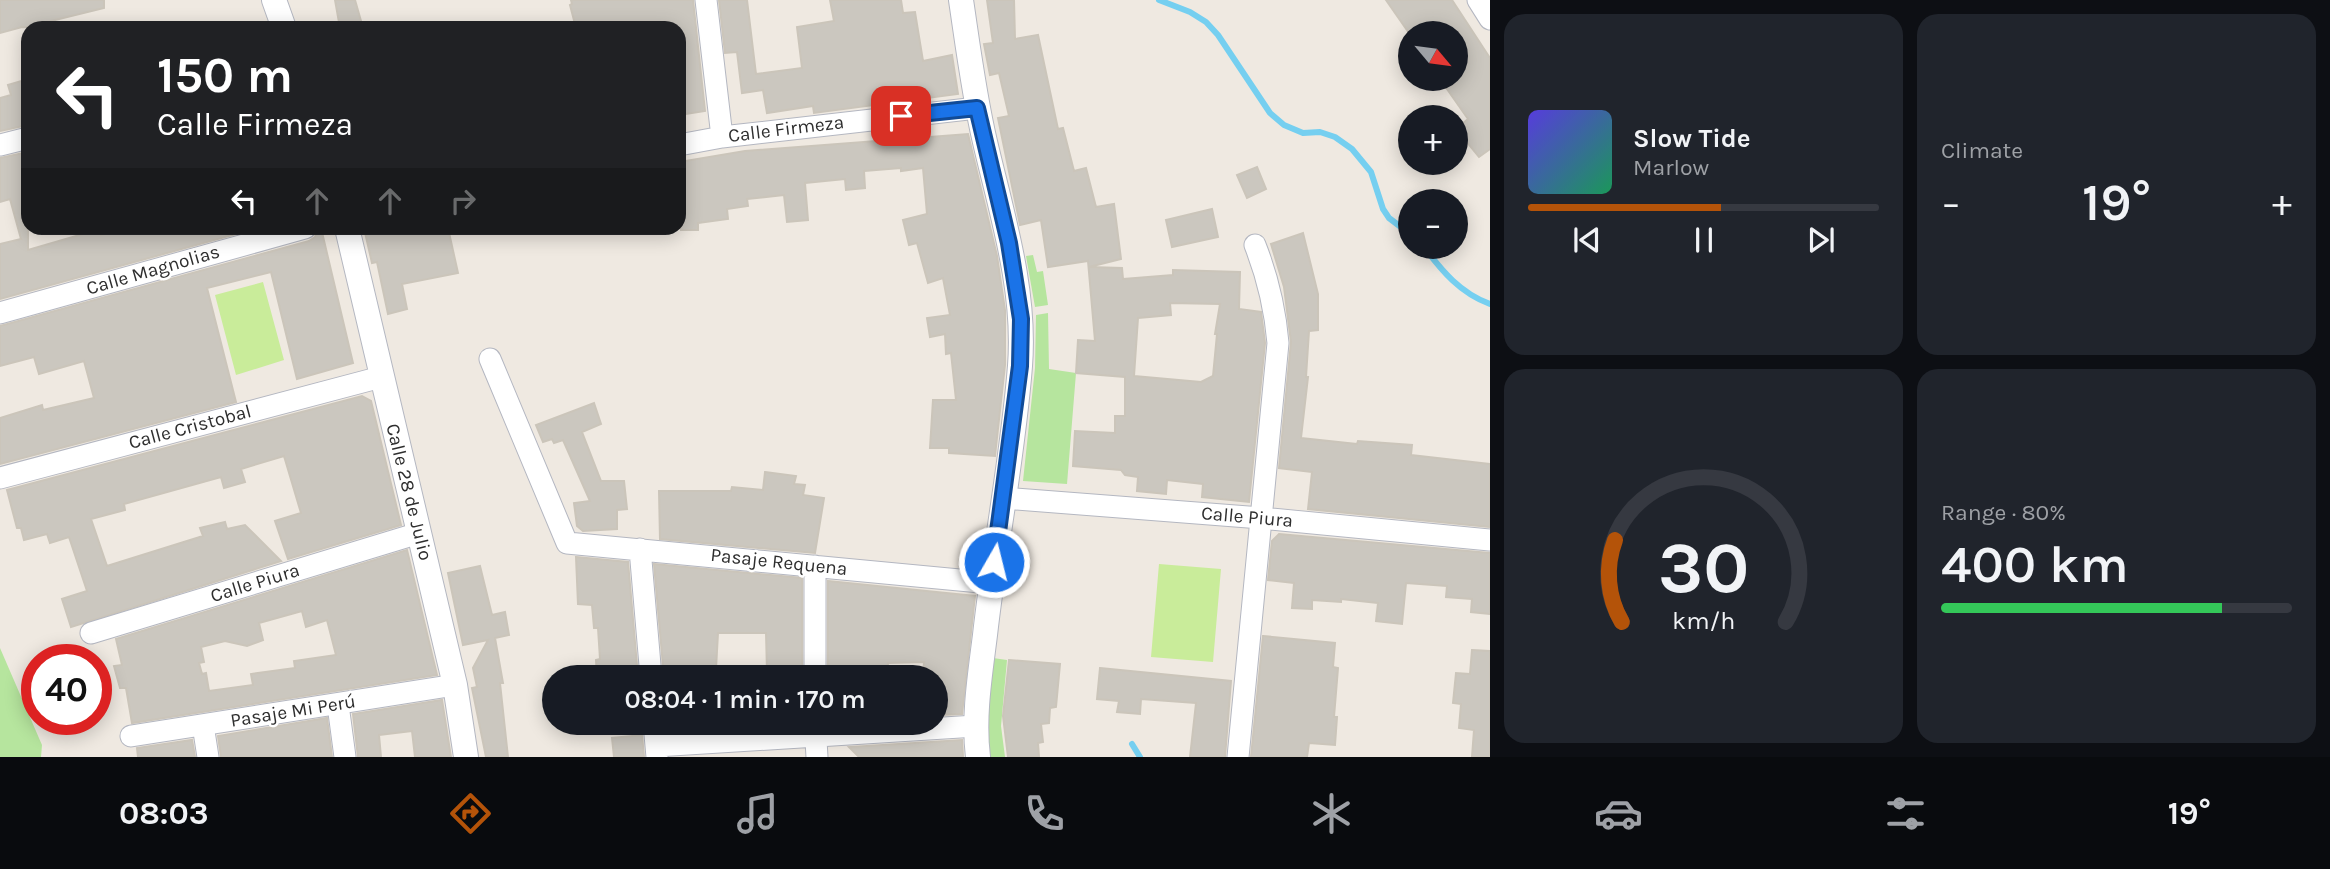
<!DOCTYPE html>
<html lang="en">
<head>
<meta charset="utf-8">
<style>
  body { margin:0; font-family:Karla,sans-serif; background:#20242c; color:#f1f3f6; height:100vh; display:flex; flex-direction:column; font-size:26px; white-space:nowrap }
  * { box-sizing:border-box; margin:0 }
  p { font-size:23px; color:#9ea1a6 }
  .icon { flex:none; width:38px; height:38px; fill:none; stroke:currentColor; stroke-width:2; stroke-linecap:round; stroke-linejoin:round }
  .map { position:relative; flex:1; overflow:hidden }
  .side { display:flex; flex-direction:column; gap:14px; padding:14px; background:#0d0f14; width:840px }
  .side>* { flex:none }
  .hud { position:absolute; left:21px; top:21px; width:665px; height:214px; border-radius:21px; box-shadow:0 4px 18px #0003; background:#202124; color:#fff; overflow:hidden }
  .needle { width:46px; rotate:119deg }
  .controls { position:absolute; left:1398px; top:21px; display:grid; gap:14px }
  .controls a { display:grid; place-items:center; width:70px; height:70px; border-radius:50%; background:#171b24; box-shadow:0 4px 18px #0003; font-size:35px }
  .speed { position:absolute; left:21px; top:644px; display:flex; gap:14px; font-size:35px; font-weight:700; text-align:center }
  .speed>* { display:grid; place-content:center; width:91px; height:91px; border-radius:50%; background:#171b24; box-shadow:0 4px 18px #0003; line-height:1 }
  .speed .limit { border:10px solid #d22; background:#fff; color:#111 }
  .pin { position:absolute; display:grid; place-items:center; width:60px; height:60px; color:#fff; margin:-30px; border-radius:14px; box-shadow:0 4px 10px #0006 }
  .me { position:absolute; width:77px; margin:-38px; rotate:8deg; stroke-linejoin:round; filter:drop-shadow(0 0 5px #0008) }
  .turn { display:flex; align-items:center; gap:24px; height:147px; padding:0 21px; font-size:32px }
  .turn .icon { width:91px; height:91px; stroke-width:2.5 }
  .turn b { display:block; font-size:49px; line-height:60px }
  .lanes { display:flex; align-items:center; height:66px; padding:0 21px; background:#0003; justify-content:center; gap:35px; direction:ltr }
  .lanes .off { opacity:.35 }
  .big { font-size:52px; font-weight:600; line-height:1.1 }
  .side .widget { flex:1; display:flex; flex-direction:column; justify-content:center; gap:10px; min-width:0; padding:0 24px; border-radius:21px; background:#20242c }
  .side .dial { align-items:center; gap:0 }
  .dial svg { height:182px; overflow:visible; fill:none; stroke:#363941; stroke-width:7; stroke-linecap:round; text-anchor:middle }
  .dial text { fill:#f1f3f6; stroke:none }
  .song { display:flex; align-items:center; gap:21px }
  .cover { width:84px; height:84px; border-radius:10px; background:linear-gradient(135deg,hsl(250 70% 55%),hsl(150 70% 35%)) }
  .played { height:7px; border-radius:4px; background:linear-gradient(90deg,#b45309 55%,#363941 55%) }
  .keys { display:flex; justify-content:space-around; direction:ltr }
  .heat { display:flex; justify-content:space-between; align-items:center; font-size:38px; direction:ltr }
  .charge { height:10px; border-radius:5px; background:linear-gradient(90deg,#34c759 80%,#363941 0) }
  .side .tiles { flex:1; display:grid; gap:14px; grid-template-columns:repeat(2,1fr) }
  .trip { position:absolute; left:542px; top:665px; width:406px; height:70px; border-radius:35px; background:#171b24; box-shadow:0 4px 18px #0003; font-weight:600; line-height:70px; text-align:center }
  .dock { display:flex; height:112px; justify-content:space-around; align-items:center; background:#090b0e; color:#9ea1a6 }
  .dock .icon { width:49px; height:49px }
  .dock .on { color:#b45309 }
  .dock b { font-size:32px; color:#f1f3f6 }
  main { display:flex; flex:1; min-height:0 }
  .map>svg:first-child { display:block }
  .green { fill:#b6e59e }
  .pitch { fill:#c9ec9a }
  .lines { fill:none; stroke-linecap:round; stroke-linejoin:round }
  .stream { stroke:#75cff0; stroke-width:6 }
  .building { fill:#cbc7bf; stroke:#cbc5ba; stroke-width:2; fill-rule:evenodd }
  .minor-casing { stroke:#b4b7c1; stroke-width:23 }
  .tertiary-casing { stroke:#b4b7c1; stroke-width:26 }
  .minor { stroke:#fff; stroke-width:21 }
  .tertiary { stroke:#fff; stroke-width:24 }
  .route-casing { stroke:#114b97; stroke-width:18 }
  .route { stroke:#1a73e8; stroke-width:12 }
  .labels { text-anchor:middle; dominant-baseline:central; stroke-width:5; stroke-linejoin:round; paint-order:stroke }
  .street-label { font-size:19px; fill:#2e2e2e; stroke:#fff }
</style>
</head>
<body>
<main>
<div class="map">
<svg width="1490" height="757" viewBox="0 0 1490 757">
  <rect width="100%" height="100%" fill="#efe9e1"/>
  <path class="green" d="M 1033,255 L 1037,272 L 1043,271 L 1048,305 L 1035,307 L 1026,256 Z
    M 1048,313 L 1049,369 L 1076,373 L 1067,484 L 1023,481 L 1035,368 L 1036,315 Z
    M 0,648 L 42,745 L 41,757 L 0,757 Z
    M 993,658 L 1007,660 L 1001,726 L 1005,757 L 990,757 L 987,726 Z"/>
  <path class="pitch" d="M 263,282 L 284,360 L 236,375 L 215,295 Z
    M 1159,564 L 1221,569 L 1213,662 L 1151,657 Z"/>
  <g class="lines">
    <path class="stream" d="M 1159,0 L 1190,12 L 1206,22 L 1218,35 L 1270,113 L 1284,125 L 1303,133 L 1320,132 L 1335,137 L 1352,149 L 1371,172 L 1383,209 L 1389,218 L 1410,234
      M 1424,247 C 1442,271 1460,293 1490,304
      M 1132,744 L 1140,757"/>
  </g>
  <path class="building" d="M 0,0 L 104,0 L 104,8 L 51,21 L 52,28 L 22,27 L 0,33 Z
    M 335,0 L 355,0 L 363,28 L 340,28 Z
    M 571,0 L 693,0 L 705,111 L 679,115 L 679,28 L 576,28 L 570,5 L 572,4 Z
    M 719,0 L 747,0 L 756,74 L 802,68 L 797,27 L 834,21 L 830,0 L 901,0 L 903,13 L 915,12 L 923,61 L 952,55 L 958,94 L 814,113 L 813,106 L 767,113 L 763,90 L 742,93 L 737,52 L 725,53 Z
    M 987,0 L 1014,0 L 1015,39 L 1038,35 L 1058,129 L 1063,128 L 1074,171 L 1086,168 L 1096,207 L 1114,204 L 1121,259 L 1089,267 L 1122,268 L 1123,279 L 1173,275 L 1173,270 L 1240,272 L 1239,309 L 1261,312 L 1265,343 L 1249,502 L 1202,497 L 1203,484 L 1167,480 L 1166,494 L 1137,491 L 1138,477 L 1125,475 L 1121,470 L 1073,466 L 1075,431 L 1115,433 L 1115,416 L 1125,416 L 1125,377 L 1076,373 L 1078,340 L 1095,341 L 1088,261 L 1048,267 L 1041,220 L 1020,225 L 998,118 L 1009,116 L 999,73 L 990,75 L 984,44 L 993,43 ZM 1170,303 L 1220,304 L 1215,334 L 1217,334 L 1213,376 L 1201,382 L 1134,376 L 1138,318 L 1171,315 Z
    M 1386,0 L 1452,0 L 1490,58 L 1490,149 L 1479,157 L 1456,129 L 1468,119 L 1440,79 L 1456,79 L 1456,33 L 1409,33 Z
    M 28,79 L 28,125 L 0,131 L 0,98 L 11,95 L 8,85 Z
    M 968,134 L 997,256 L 1005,310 L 1005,365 L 995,456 L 949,453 L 949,448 L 930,448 L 933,400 L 956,400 L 951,353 L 946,354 L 945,334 L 930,337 L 927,318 L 950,315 L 943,278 L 928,283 L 917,243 L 909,245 L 903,220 L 927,214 L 923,168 L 901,171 L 901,168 L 864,171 L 865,188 L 846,190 L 845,179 L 805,183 L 808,220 L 787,222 L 784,195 L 747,199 L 748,206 L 727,209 L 728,219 L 698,223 L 698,230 L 681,230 L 679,211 L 679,162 L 745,151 Z
    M 28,152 L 28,250 L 100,229 L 101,235 L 129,228 L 258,228 L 0,299 L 0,244 L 21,239 L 10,199 L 0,202 L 0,158 Z
    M 1257,167 L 1266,189 L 1247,198 L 1237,175 Z
    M 1212,209 L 1218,237 L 1172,247 L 1166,220 Z
    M 318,228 L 321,228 L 353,363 L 297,379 L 271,272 L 207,288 L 236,402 L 0,464 L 0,418 L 42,405 L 43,410 L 94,398 L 84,361 L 39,374 L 34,357 L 0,366 L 0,326 L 309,241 L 315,237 Z
    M 364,228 L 448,228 L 458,273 L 402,284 L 407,309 L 388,314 L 377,262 L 372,263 Z
    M 1303,233 L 1318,294 L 1318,330 L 1309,331 L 1306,377 L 1308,377 L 1301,438 L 1357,444 L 1358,441 L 1412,445 L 1411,455 L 1490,464 L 1490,527 L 1308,509 L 1312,472 L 1279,468 L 1291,342 L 1284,287 L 1271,244 Z
    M 362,396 L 371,401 L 401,525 L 288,559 L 275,521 L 301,513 L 284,456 L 241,469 L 245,482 L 224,488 L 221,477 L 124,504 L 125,510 L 91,519 L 107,566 L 203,536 L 200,528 L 225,522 L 227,529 L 245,525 L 281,561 L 71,627 L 62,599 L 87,591 L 69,537 L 50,543 L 47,534 L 24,540 L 21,528 L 17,528 L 7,490 Z
    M 594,403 L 601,424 L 582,432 L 601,481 L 624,481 L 627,509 L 617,510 L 617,529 L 583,531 L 577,526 L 574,503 L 590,501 L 563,440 L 554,443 L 552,439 L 543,442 L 536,425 Z
    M 765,472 L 796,476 L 794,484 L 805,485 L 803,495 L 824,498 L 815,553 L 660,539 L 659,491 L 731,491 L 732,487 L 763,490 Z
    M 1279,534 L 1490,553 L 1490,614 L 1471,612 L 1472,599 L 1446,597 L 1447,586 L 1406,583 L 1402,624 L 1376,621 L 1378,603 L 1341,599 L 1341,602 L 1312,600 L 1312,609 L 1292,608 L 1294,583 L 1268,580 L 1272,541 Z
    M 407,550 L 437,675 L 132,723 L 126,688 L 120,688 L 114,666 L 122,665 L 116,639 ZM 302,611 L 306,627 L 327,620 L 336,655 L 294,661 L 295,668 L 251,674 L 253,685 L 209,691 L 206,673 L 202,674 L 199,663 L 204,662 L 201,647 L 225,641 L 247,646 L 263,640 L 259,623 Z
    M 576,557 L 628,562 L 638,677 L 597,677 L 596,660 L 600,659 L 598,628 L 594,628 L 592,605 L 578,604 Z
    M 654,564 L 802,578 L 802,677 L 775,677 L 775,672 L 767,672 L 766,633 L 718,633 L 716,669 L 684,669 L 685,677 L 664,677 Z
    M 480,566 L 492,615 L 505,612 L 509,635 L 495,638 L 503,683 L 500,683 L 508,757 L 486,757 L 472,688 L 477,687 L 473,668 L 488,640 L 463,645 L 448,573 Z
    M 828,581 L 975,596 L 962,714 L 936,715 L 936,677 L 923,677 L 924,662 L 888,663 L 887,677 L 828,677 Z
    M 1263,636 L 1335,643 L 1333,667 L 1338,668 L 1334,717 L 1337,717 L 1335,745 L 1309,743 L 1307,757 L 1251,757 Z
    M 1472,650 L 1490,651 L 1490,757 L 1472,757 L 1474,730 L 1459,728 L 1461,704 L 1453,703 L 1456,673 L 1470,674 Z
    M 1009,660 L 1060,664 L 1056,707 L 1050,708 L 1049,723 L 1041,724 L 1043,742 L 1038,743 L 1039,757 L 1008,757 L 1003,716 Z
    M 1100,668 L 1231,681 L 1225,757 L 1190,757 L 1196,703 L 1141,699 L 1140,714 L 1117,712 L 1119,701 L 1097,699 Z
    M 442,700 L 451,757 L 415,757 L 412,731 L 379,735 L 381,757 L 358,757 L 353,714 Z
    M 327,718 L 332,757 L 221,757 L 218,736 Z
    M 667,723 L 753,723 L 753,727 L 668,732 Z
    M 642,735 L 644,757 L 614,757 L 612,738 Z
    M 192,740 L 195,757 L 138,757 L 137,748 Z
    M 962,740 L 963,757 L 859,757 L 849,747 Z"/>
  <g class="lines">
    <g class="minor-casing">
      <path id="minor" d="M 706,0 L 722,137
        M 1478,0 L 1490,19
        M 0,145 L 28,138
        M 679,145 L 722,137 L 977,108
        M 0,313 L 305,228
        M 490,359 L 567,543 L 991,583
        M 0,478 L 381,377
        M 1003,498 L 1261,518 L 1490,540
        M 640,549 L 651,677
        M 815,566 L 815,677
        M 91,633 L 419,533
        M 338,705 L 345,757
        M 654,723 L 657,757
        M 815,723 L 817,757
        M 203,725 L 208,757
        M 131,736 L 455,685
        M 656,746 L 976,726
        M 1238,757 L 1278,343 C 1275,308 1268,278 1255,245"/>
    </g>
    <g class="tertiary-casing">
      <path id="tertiary" d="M 274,0 L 284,28
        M 961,0 C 968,47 974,95 985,142 C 1002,215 1026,290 1020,366 C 1013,456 995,546 985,635 C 980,675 973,717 978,757
        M 347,228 L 455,685 L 466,757"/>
    </g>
    <use href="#minor" class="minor"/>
    <use href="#tertiary" class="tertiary"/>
  </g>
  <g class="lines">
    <g class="route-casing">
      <path id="route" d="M 901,116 L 977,108 L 1009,243 L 1021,319 L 1020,366 L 994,562"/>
    </g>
    <use href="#route" class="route"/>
  </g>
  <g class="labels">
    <g class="street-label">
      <text transform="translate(786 129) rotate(-7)">Calle Firmeza</text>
      <text transform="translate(153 270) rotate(-16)">Calle Magnolias</text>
      <text transform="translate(190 427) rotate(-15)">Calle Cristobal</text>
      <text transform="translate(409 492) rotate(76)">Calle 28 de Julio</text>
      <text transform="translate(1247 517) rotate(5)">Calle Piura</text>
      <text transform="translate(779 562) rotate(6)">Pasaje Requena</text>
      <text transform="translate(255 583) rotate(-17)">Calle Piura</text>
      <text transform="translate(293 711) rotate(-9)">Pasaje Mi Perú</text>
    </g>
  </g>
</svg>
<div class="controls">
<a><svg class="needle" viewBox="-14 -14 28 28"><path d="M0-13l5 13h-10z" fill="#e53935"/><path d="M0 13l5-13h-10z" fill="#9ea1a6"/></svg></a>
<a>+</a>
<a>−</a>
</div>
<div class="speed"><div class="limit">40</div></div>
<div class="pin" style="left:901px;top:116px;background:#d93025"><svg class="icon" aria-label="arrive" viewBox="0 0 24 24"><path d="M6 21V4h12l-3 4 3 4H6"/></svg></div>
<svg class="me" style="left:994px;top:562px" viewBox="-20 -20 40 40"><circle r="17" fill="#1a73e8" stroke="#fff" stroke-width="3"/><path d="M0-11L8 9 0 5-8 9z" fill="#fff"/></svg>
<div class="trip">08:04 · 1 min · 170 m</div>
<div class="hud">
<div class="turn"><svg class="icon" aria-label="left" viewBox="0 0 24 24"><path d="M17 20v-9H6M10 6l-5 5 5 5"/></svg><div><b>150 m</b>Calle Firmeza</div></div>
<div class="lanes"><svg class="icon" aria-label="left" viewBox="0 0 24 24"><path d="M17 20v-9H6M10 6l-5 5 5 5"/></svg><svg class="icon off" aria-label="ahead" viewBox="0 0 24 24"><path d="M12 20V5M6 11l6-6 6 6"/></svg><svg class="icon off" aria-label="ahead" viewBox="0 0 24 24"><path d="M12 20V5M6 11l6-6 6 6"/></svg><svg class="icon off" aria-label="right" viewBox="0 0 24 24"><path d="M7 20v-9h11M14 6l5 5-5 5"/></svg></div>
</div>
</div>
<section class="side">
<div class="tiles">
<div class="widget">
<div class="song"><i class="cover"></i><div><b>Slow Tide</b><p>Marlow</p></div></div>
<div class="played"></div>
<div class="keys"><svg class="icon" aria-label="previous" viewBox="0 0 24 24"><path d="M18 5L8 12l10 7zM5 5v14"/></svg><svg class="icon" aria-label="pause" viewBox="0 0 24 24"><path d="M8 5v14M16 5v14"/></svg><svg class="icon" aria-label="next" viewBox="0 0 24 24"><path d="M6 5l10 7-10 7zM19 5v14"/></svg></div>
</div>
<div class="widget"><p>Climate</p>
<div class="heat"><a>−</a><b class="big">19°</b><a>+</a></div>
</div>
<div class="widget dial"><svg viewBox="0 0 100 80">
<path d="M14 69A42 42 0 1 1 86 69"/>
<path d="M14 69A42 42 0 0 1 11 33" stroke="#b45309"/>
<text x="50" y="56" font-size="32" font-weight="700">30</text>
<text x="50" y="72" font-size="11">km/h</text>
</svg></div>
<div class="widget"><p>Range · 80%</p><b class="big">400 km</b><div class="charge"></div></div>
</div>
</section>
</main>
<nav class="dock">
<b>08:03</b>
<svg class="icon on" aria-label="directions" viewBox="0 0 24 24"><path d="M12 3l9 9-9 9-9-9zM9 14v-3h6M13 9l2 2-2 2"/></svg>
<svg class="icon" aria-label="music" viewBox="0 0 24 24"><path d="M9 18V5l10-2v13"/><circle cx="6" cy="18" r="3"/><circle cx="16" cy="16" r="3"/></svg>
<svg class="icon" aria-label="phone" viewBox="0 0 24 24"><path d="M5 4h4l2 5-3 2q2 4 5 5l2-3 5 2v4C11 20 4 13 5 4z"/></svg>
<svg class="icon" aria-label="climate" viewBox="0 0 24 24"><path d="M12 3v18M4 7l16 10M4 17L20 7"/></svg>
<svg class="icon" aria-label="car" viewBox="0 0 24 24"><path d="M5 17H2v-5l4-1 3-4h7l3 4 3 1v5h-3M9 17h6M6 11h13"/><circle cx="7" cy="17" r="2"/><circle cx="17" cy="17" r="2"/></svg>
<svg class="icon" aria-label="filters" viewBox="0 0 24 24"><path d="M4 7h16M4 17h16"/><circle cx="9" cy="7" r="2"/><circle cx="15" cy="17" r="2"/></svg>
<b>19°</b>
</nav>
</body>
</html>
